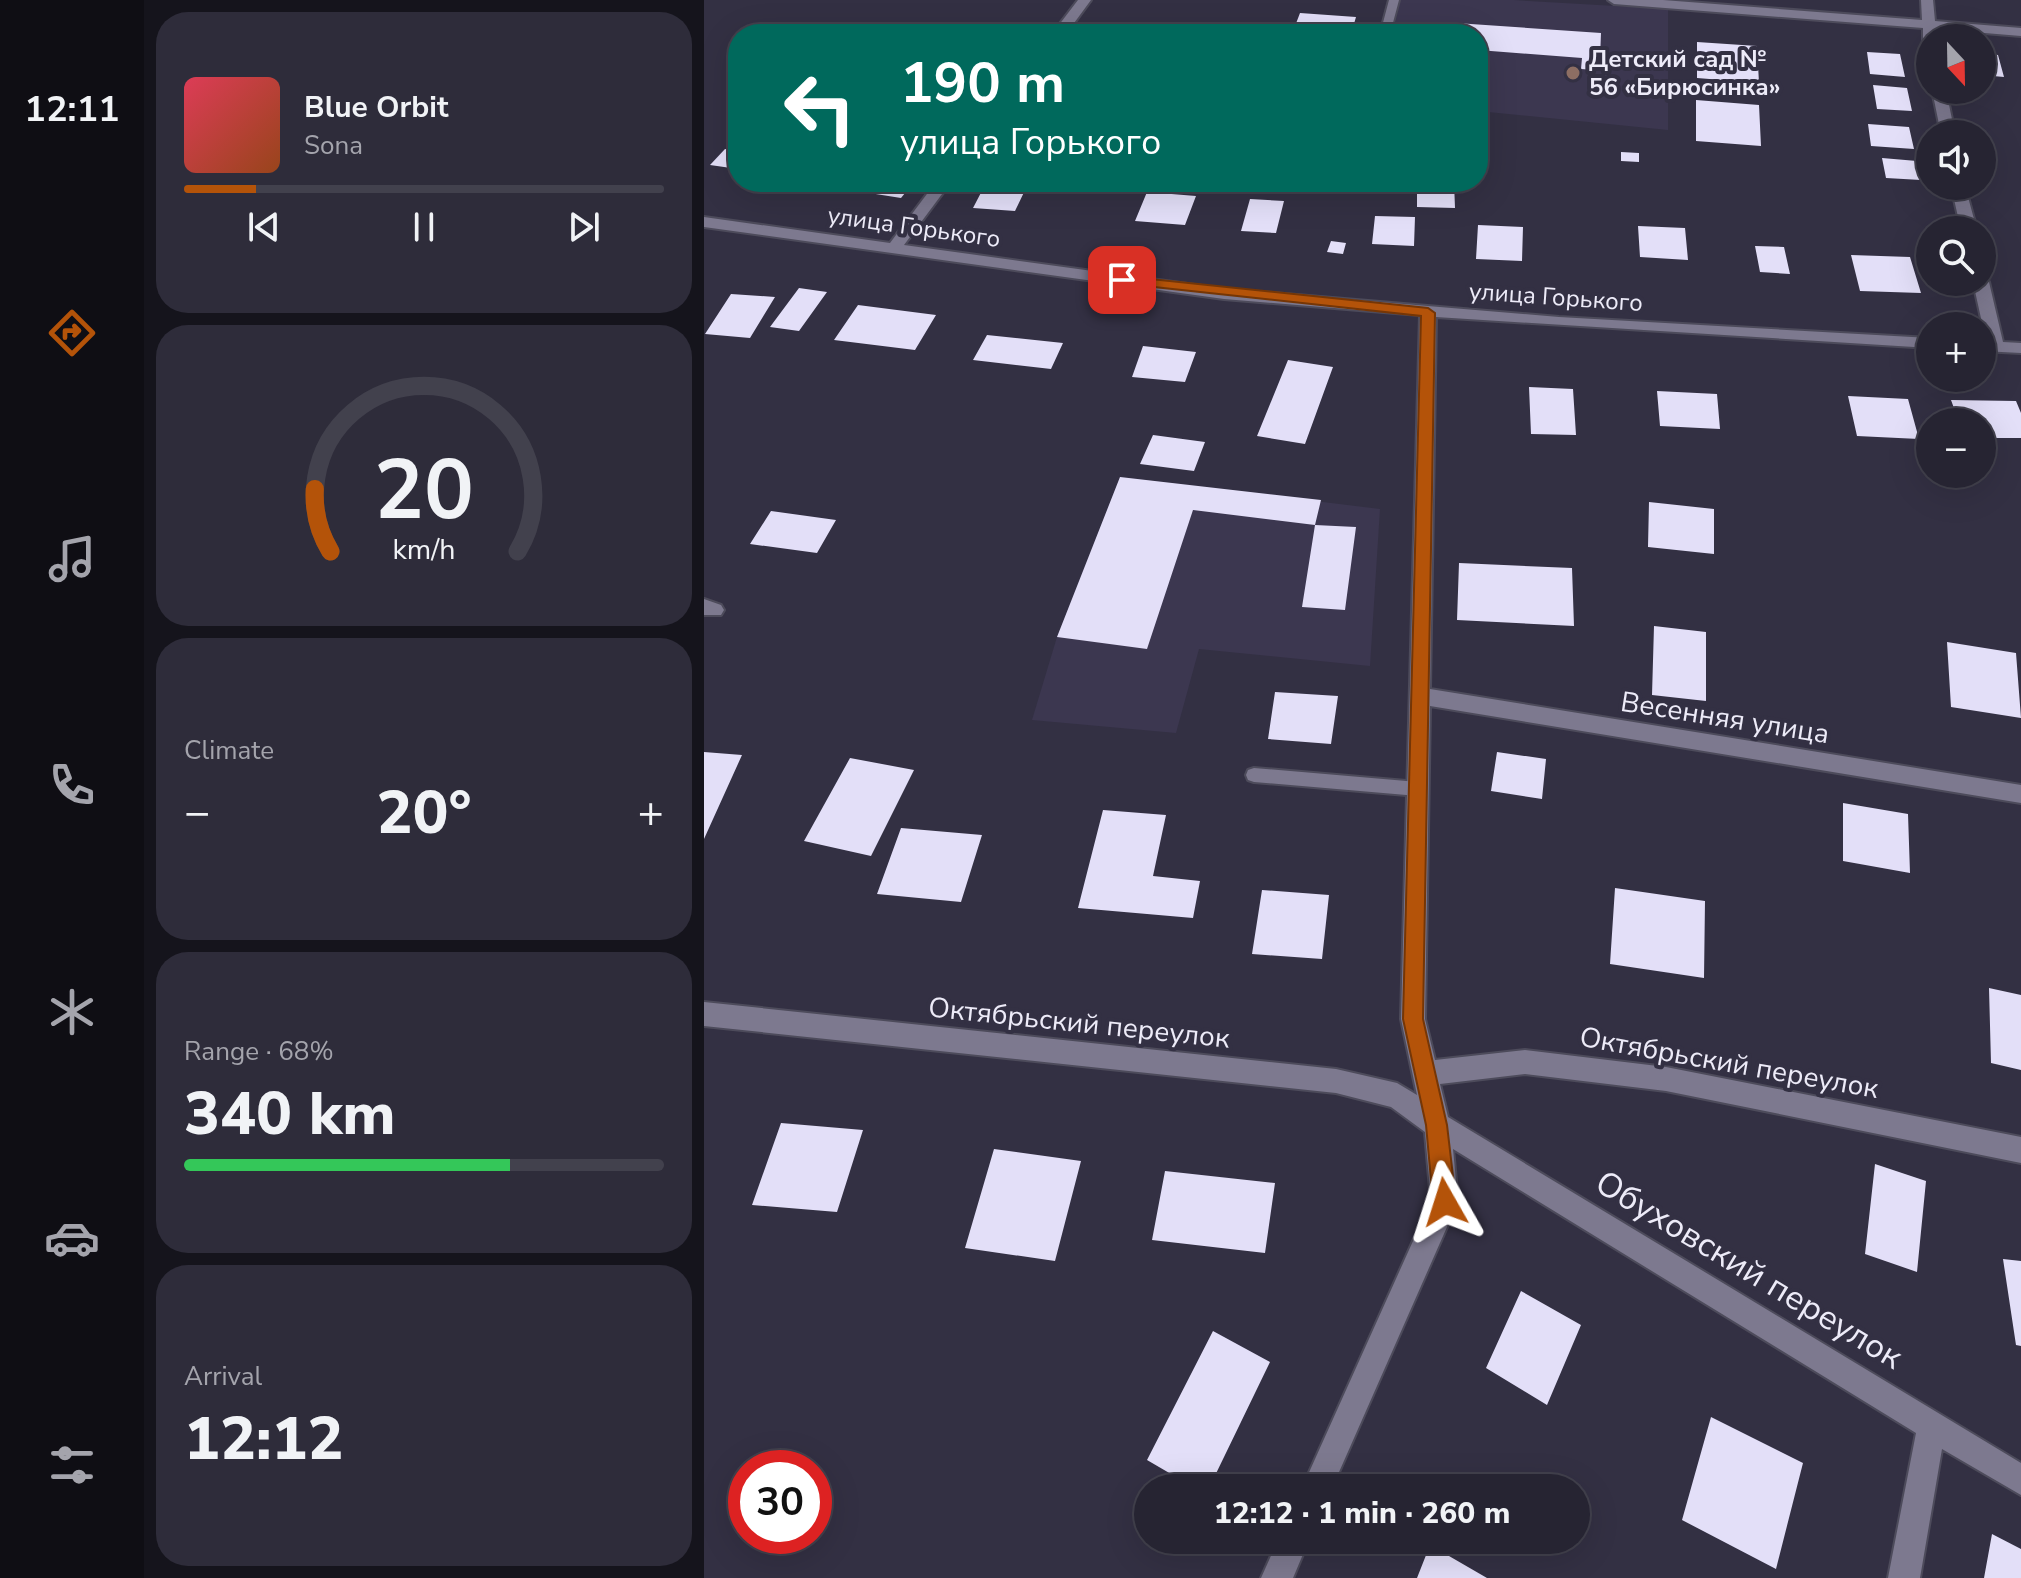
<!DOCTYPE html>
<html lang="en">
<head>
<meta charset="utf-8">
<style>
  body { margin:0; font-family:"Nunito Sans",sans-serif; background:#2e2c3a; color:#f1f3f6; height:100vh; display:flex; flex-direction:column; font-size:30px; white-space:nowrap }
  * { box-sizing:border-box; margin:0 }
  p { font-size:26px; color:#a4a4ac }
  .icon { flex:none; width:44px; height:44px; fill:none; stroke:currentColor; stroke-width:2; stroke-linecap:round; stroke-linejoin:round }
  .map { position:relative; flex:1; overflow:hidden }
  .side { display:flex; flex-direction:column; gap:12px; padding:12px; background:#15141c; width:560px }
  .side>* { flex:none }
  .guide { position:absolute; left:24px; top:24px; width:760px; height:168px; border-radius:32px; box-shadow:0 8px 32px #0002,0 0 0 2px #42414d; background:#00695c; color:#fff; overflow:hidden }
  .needle { width:52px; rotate:158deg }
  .controls { position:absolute; left:1212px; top:24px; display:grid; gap:16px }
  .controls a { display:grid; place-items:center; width:80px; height:80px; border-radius:50%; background:#262432; box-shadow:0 8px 32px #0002,0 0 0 2px #42414d; font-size:40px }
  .speed { position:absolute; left:24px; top:1450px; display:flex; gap:16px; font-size:40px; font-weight:700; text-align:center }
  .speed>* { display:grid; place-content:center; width:104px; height:104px; border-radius:50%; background:#262432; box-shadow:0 8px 32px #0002,0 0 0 2px #42414d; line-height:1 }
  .speed .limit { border:12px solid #d22; background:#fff; color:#111 }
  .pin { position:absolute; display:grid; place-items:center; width:68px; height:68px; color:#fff; margin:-34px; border-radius:16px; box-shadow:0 4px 12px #0006 }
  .me { position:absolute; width:88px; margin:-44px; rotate:354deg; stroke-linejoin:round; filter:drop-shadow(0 0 6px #0008) }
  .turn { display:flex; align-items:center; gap:28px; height:168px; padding:0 40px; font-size:36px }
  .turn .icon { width:104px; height:104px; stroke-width:2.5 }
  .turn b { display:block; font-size:56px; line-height:68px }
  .big { font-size:60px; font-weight:800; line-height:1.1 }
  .side .widget { flex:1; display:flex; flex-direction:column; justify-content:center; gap:12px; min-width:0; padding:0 28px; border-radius:32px; background:#2e2c3a }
  .side .dial { align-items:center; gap:0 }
  .dial svg { height:208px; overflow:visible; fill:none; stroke:#42414d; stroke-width:7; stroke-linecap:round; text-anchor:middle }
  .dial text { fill:#f1f3f6; stroke:none }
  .song { display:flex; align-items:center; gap:24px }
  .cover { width:96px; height:96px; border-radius:12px; background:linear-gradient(135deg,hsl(350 70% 55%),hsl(20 70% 35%)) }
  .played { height:8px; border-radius:4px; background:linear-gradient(90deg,#b45309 15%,#42414d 15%) }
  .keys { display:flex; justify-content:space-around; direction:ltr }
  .heat { display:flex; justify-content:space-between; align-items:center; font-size:44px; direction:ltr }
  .charge { height:12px; border-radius:6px; background:linear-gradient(90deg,#34c759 68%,#42414d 0) }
  .trip { position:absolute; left:430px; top:1474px; width:456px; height:80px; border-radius:40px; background:#262432; box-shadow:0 8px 32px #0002,0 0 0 2px #42414d; font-weight:800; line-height:80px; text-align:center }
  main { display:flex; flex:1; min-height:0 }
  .menu { display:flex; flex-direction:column; width:144px; justify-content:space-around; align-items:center; background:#0f0e14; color:#a4a4ac }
  .menu .icon { width:56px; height:56px }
  .menu .current { color:#b45309 }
  .menu b { font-size:36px; color:#f1f3f6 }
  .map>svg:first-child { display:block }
  .built { fill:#3c3750 }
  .building { fill:#e3dff8 }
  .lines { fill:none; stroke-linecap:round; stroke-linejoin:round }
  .service-casing { stroke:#4d4b5b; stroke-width:4 }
  .minor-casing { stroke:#4d4b5b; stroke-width:4 }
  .service { fill:#7d798f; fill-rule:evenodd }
  .minor { fill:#7d798f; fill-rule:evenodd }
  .route { fill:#b45309; stroke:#753606; stroke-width:2 }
  .education-dot { fill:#8d6e63; stroke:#333043; stroke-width:3 }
  .labels { text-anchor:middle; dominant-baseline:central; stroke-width:8; stroke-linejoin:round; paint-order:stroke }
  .far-poi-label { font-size:24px; font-weight:bold; fill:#edebf8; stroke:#333043; text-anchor:start }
  .far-street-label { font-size:24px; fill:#edebf8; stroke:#333043 }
  .street-label { font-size:28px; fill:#edebf8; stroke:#333043 }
  .near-street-label { font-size:34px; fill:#edebf8; stroke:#333043 }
</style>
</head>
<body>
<main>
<nav class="menu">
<b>12:11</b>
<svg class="icon current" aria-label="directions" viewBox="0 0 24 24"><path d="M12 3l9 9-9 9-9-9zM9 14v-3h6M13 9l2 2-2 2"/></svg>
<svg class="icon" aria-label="music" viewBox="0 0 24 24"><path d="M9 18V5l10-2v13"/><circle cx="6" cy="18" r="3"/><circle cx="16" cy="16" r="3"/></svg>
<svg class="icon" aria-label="phone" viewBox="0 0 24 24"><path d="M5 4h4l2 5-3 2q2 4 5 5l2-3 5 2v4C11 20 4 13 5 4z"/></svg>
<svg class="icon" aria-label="climate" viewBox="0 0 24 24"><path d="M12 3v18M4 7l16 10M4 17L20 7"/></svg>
<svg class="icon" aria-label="car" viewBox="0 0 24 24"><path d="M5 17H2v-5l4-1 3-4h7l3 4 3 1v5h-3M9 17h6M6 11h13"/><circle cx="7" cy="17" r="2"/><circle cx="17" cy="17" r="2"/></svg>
<svg class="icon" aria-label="filters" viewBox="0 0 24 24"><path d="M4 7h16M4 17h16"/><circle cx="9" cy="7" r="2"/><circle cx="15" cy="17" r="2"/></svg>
</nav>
<section class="side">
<div class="widget">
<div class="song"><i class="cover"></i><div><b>Blue Orbit</b><p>Sona</p></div></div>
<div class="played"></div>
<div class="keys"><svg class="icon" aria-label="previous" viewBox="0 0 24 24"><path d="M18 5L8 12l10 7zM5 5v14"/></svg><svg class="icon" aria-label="pause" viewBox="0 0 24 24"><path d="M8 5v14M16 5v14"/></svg><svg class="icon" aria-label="next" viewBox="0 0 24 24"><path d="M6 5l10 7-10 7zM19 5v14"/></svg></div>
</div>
<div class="widget dial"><svg viewBox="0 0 100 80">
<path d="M14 69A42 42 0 1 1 86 69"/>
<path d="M14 69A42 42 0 0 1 8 45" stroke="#b45309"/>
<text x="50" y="56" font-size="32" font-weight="700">20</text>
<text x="50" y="72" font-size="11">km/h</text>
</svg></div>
<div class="widget"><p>Climate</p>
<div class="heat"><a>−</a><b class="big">20°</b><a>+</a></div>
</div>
<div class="widget"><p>Range · 68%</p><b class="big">340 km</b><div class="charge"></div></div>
<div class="widget"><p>Arrival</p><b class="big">12:12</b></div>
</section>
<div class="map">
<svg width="1317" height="1578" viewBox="0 0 1317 1578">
  <rect width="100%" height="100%" fill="#333043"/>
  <path class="built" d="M 696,0 L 809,0 L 964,9 L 964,130 L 774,111 L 774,34 L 689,34 Z
    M 416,477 L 676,509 L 666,666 L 495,649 L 472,733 L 328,720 L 353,637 Z"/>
  <path class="building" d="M 596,13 L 652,17 L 647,34 L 588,34 Z
    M 752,23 L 897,33 L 896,59 L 906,59 L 905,71 L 877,69 L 878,58 L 774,50 L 774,34 L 749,34 Z
    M 993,42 L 1053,46 L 1055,83 L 993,78 Z
    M 1163,52 L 1196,54 L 1201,77 L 1166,74 Z
    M 1278,53 L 1294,55 L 1300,77 L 1278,75 Z
    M 1169,85 L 1203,88 L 1208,111 L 1173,109 Z
    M 992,100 L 1055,105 L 1057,146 L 992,141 Z
    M 1164,124 L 1205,127 L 1210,149 L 1167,146 Z
    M 21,149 L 34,151 L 34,169 L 6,165 Z
    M 917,152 L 935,153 L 935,162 L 917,161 Z
    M 1178,158 L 1213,161 L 1217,180 L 1182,178 Z
    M 168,182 L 210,182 L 197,198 L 159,192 Z
    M 713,182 L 750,182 L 751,208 L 713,207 Z
    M 282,183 L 323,186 L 311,211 L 269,208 Z
    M 443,192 L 492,196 L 481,225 L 431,221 Z
    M 546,199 L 580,201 L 572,233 L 537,231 Z
    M 671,216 L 711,217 L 710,246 L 668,244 Z
    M 774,225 L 819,227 L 818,261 L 772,259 Z
    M 934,226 L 981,228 L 984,260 L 936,257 Z
    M 627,241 L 642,243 L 639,254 L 623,252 Z
    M 1051,246 L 1080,247 L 1086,274 L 1056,272 Z
    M 1147,255 L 1206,257 L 1217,293 L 1156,291 Z
    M 95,288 L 123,292 L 95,331 L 66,327 Z
    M 27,294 L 71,297 L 46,338 L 1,334 Z
    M 154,305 L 232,315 L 211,350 L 130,340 Z
    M 283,335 L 359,343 L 347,369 L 269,360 Z
    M 439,346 L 492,352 L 481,382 L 428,377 Z
    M 584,360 L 629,367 L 601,444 L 553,436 Z
    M 825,387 L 869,389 L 872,435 L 827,434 Z
    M 953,391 L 1013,394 L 1016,429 L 956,426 Z
    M 1144,396 L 1204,399 L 1215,439 L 1153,436 Z
    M 1247,400 L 1312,401 L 1317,413 L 1317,438 L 1278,438 L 1278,422 L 1255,422 Z
    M 449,435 L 501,442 L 490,471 L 436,464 Z
    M 416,477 L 617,500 L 611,525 L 652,527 L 641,610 L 598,607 L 611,525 L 489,510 L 443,649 L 353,637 Z
    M 945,502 L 1010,509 L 1010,554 L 944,547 Z
    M 67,511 L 132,520 L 113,553 L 46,544 Z
    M 755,563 L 868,568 L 870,626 L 753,620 Z
    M 950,626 L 1002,632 L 1002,701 L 948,695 Z
    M 1243,642 L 1312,653 L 1317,718 L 1247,707 Z
    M 571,692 L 634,696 L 627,744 L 564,739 Z
    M 0,752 L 38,755 L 0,839 Z
    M 793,752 L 842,759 L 838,799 L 787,791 Z
    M 146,758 L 210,770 L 167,856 L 100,841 Z
    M 1139,803 L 1204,814 L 1206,873 L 1139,861 Z
    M 399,810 L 462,815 L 449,876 L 496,881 L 489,918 L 374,908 Z
    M 197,828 L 278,835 L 257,902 L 173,894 Z
    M 911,888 L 1001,901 L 1000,978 L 906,964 Z
    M 558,890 L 625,895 L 618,959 L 548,954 Z
    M 1285,988 L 1317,995 L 1317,1070 L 1287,1063 Z
    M 77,1123 L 159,1130 L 133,1212 L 48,1205 Z
    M 290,1149 L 377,1161 L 351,1261 L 261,1248 Z
    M 1171,1164 L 1222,1181 L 1213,1272 L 1161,1254 Z
    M 461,1171 L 571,1183 L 561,1253 L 448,1240 Z
    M 1299,1259 L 1317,1261 L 1317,1346 L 1312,1345 Z
    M 817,1291 L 877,1325 L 843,1405 L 782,1368 Z
    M 509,1331 L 566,1362 L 505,1488 L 491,1488 L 443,1460 Z
    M 1007,1417 L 1099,1463 L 1072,1569 L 978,1520 Z
    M 1288,1534 L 1317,1549 L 1317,1578 L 1280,1578 Z
    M 726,1545 L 783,1578 L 713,1578 Z"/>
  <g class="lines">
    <g class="service-casing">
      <path id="service" d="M 685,0 L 695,0 L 686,34 L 676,34 Z
        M 550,768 L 714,782 L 720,784 L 722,789 L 720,794 L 714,796 L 550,782 L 544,780 L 542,775 L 544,770 Z"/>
    </g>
    <g class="minor-casing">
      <path id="minor" d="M 374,0 L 387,0 L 362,34 L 348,34 Z
        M 904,0 L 959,0 L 1218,20 L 1217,0 L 1229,0 L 1231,21 L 1317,28 L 1317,36 L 1232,29 L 1232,38 L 1226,38 L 1226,46 L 1219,42 L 1219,28 L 910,4 Z
        M 1228,90 L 1242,90 L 1251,134 L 1237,134 Z
        M 232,182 L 247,182 L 200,245 L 520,289 L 855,317 L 1226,338 L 1226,348 L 732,317 L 726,689 L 1317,785 L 1317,803 L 726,706 L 721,1019 L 731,1060 L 821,1050 L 962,1067 L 1317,1137 L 1317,1163 L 962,1091 L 821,1074 L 736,1084 L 744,1117 L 1317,1463 L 1317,1495 L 1238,1449 L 1216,1578 L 1184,1578 L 1212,1433 L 749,1149 L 754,1202 L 628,1488 L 598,1488 L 727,1201 L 721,1132 L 687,1107 L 632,1093 L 0,1026 L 0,1002 L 632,1069 L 693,1083 L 713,1095 L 697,1019 L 716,315 L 520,299 L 0,227 L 0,217 L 186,243 Z
        M 1247,186 L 1261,186 L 1273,230 L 1257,230 Z
        M 1278,277 L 1285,282 L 1299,342 L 1317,343 L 1317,353 L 1278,351 L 1278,341 L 1282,341 L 1269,282 L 1278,282 Z
        M 0,599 L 17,605 L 20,610 L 17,615 L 0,615 Z
        M 574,1540 L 605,1540 L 589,1578 L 557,1578 Z"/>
    </g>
    <use href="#service" class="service"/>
    <use href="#minor" class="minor"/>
  </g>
  <path class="route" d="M 418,276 L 724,308 L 731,313 L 719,1019 L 743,1125 L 752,1202 L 748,1210 L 741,1213 L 733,1210 L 729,1202 L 722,1125 L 699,1019 L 717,316 L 413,283 L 411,280 Z"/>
  <circle class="education-dot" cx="869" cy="73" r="8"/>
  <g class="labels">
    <g class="far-poi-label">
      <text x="885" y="59">Детский сад №<tspan x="885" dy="28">56 «Бирюсинка»</tspan></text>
    </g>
    <g class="far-street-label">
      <text transform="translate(210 227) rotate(8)">улица Горького</text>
      <text transform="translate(852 297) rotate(4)">улица Горького</text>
    </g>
    <g class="street-label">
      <text transform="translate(1021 718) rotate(9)">Весенняя улица</text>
      <text transform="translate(375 1023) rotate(6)">Октябрьский переулок</text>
      <text transform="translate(1025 1063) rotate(10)">Октябрьский переулок</text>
    </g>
    <g class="near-street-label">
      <text transform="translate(1045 1270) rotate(31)">Обуховский переулок</text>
    </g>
  </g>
</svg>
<div class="controls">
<a><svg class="needle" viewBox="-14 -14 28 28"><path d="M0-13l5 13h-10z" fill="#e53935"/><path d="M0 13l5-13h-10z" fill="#a4a4ac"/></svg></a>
<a><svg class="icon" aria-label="sound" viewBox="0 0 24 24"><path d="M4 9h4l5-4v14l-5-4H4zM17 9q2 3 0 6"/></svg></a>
<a><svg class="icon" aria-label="search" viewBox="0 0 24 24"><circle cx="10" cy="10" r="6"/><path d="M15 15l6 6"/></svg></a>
<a>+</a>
<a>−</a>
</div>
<div class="speed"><div class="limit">30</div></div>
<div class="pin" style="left:418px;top:280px;background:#d93025"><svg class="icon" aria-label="arrive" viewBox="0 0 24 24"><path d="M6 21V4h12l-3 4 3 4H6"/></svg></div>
<svg class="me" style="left:741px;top:1202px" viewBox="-20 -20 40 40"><path d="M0-17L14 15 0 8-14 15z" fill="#b45309" stroke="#fff" stroke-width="4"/></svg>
<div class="trip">12:12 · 1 min · 260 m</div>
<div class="guide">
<div class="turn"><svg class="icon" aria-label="left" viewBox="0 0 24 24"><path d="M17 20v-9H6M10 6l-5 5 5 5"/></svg><div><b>190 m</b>улица Горького</div></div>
</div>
</div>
</main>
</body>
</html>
